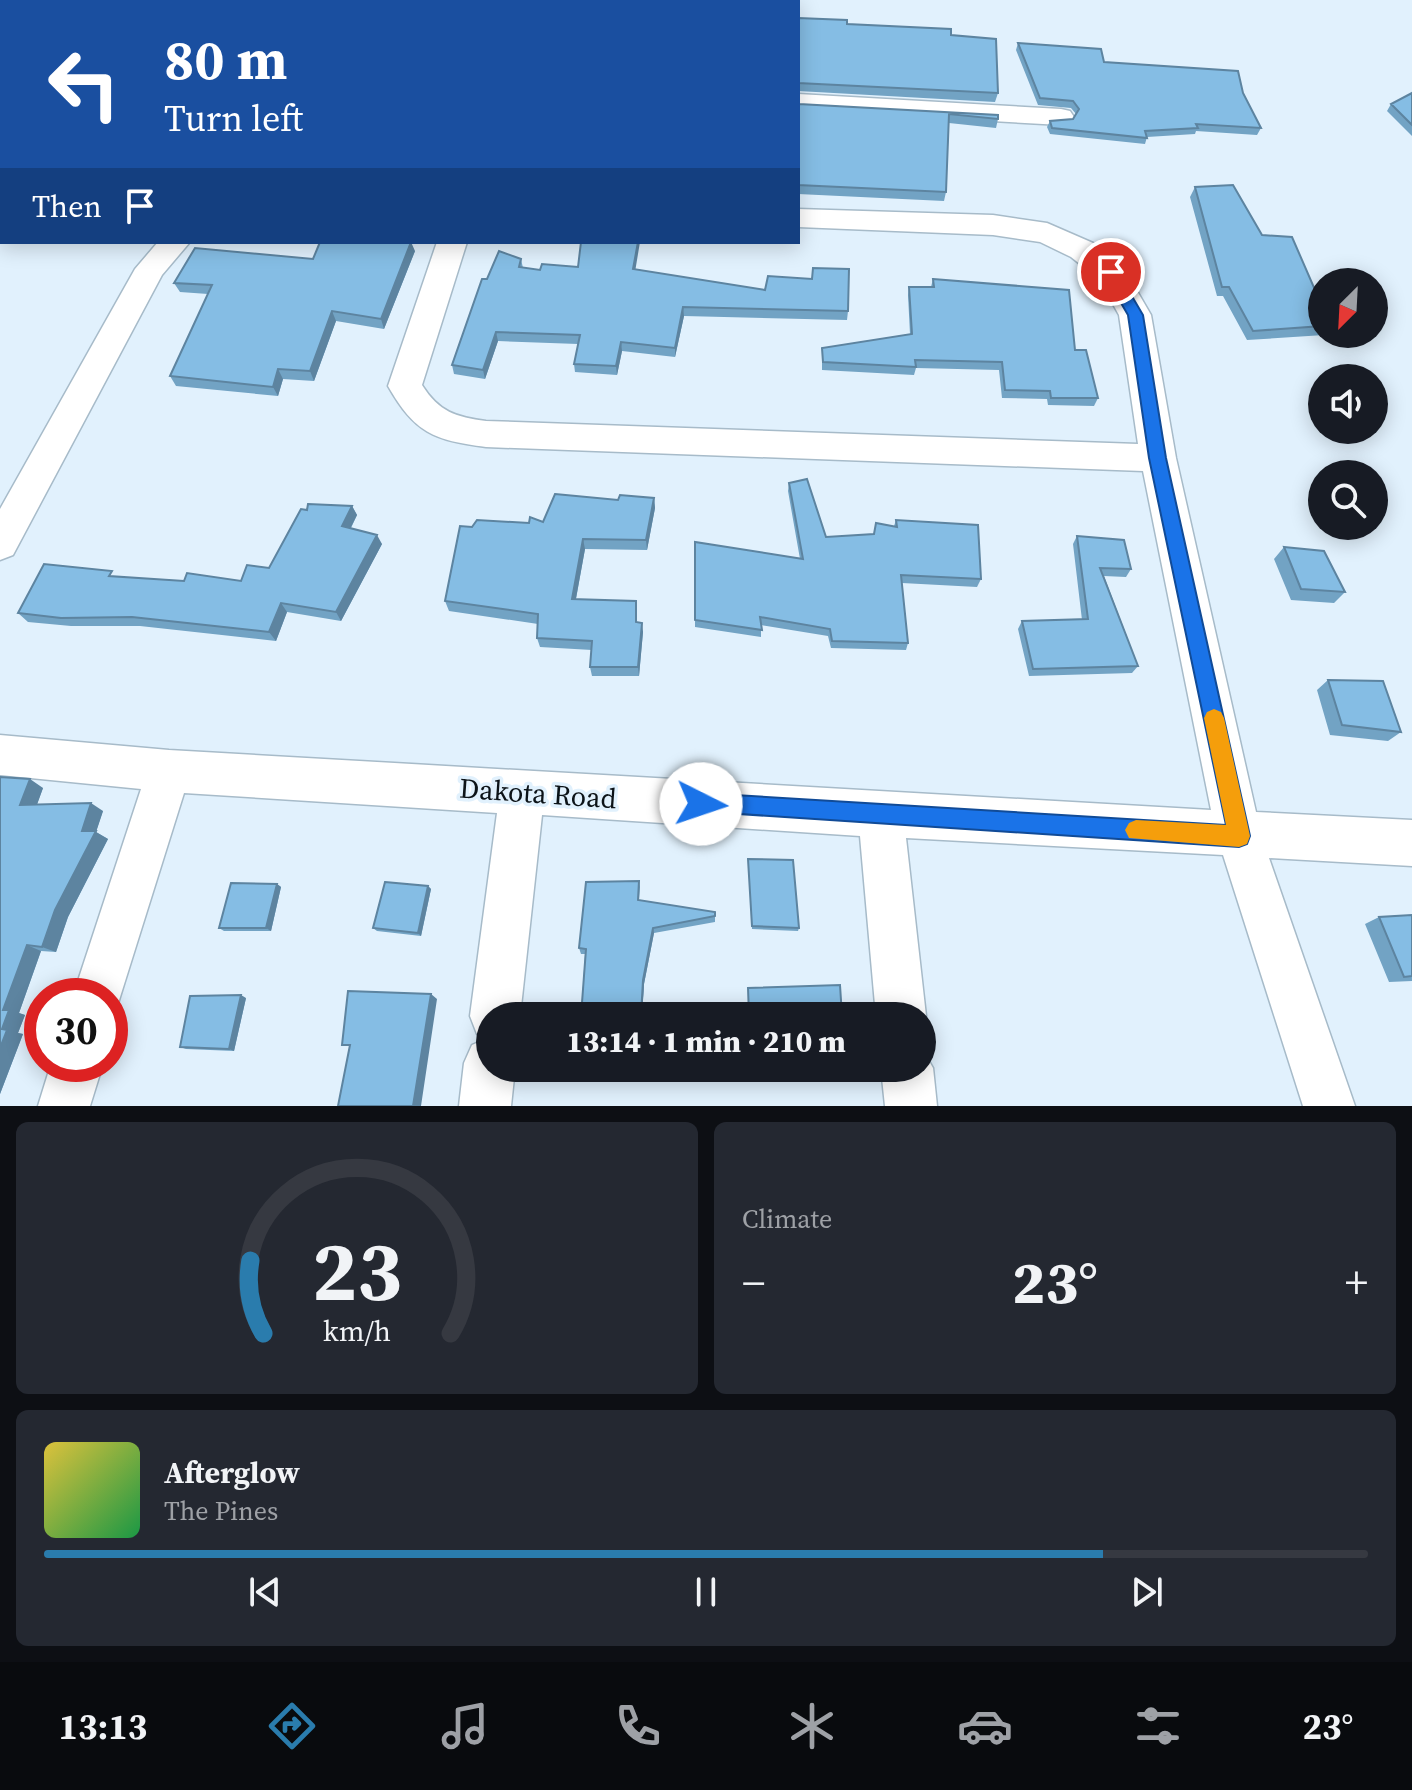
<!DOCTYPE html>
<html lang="en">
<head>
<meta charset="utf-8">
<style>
  body { margin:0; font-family:"Source Serif 4",serif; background:#242831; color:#f1f3f6; height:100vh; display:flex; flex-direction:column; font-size:30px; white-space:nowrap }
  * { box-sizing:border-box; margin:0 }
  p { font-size:26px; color:#9ea1a6 }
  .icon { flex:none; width:44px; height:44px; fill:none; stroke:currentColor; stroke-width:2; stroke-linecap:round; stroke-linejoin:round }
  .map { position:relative; height:1106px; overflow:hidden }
  .panel { display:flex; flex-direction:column; gap:16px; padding:16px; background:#0d0f14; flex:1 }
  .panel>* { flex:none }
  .guide { position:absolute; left:0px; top:0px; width:800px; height:244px; box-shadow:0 4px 20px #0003; background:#1a4fa0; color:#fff; overflow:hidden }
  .needle { width:52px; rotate:204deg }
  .buttons { position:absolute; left:1308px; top:268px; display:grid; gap:16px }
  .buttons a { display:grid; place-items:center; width:80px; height:80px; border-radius:50%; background:#171b24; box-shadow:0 4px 20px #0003; font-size:40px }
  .speed { position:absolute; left:24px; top:978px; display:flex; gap:16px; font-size:40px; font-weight:700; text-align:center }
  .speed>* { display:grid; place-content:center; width:104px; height:104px; border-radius:50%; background:#171b24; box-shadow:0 4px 20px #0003; line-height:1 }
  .speed .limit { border:12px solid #d22; background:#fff; color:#111 }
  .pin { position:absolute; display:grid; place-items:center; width:68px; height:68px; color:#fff; margin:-34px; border:4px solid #fff; border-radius:50%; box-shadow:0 2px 8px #0007 }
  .me { position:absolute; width:88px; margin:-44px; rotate:94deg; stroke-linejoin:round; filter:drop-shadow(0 0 6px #0008) }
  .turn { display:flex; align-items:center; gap:28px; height:168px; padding:0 32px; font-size:36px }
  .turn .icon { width:104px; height:104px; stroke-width:2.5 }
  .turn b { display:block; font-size:56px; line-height:68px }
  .then { display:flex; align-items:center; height:76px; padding:0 32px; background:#0003; gap:16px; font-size:30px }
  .big { font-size:60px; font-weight:800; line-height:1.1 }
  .panel .card { flex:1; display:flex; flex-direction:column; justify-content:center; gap:12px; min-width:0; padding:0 28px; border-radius:12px; background:#242831 }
  .panel .dial { align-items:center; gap:0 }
  .dial svg { height:208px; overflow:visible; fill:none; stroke:#363941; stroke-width:7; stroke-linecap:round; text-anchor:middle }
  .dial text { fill:#f1f3f6; stroke:none }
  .song { display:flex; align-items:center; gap:24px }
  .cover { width:96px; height:96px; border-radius:12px; background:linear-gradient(135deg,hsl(50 70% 55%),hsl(140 70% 35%)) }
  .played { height:8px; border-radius:4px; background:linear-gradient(90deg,#2a7cad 80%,#363941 80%) }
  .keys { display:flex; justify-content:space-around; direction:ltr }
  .heat { display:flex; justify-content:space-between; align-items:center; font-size:44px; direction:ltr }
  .panel .tiles { flex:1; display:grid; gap:16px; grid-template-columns:1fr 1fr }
  .card:last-child { grid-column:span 2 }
  .trip { position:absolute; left:476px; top:1002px; width:460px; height:80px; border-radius:40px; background:#171b24; box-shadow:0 4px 20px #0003; font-weight:800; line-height:80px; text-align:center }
  .tab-bar { display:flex; height:128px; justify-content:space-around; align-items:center; background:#090b0e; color:#9ea1a6 }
  .tab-bar .icon { width:56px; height:56px }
  .tab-bar .selected { color:#2a7cad }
  .tab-bar b { font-size:36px; color:#f1f3f6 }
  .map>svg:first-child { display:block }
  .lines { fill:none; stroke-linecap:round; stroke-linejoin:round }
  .minor-casing { stroke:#a7bbc9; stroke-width:3 }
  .minor { fill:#fff; fill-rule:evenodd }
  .wall { fill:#72a3c4 }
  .shaded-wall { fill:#5d84a0 }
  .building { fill:#85bde4; stroke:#5d84a0; stroke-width:2 }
  .route { fill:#1a73e8; stroke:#114b97; stroke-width:2 }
  .slow { fill:#f59e0b }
  .labels { text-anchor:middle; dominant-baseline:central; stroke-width:7; stroke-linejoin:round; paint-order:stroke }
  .street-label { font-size:28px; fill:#0c1318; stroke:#e1f1fd }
</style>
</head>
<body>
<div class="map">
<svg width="1412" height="1106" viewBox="0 0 1412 1106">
  <rect width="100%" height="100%" fill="#e1f1fd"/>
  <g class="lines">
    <g class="minor-casing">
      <path id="minor" d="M 82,0 L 107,0 L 81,2 Z
        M 798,94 L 1061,109 L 1070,111 L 1074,117 L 1070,123 L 1061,125 L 798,110 Z
        M 2,101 L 2,118 L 0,119 L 0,102 Z
        M 0,179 L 2,179 L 2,197 L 0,197 Z
        M 798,209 L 993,215 L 1047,223 L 1093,243 L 1122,265 L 1151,315 L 1176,458 L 1256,812 L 1412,820 L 1412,866 L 1269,858 L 1355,1106 L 1303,1106 L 1223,855 L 906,838 L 926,1016 L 922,1026 L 922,1016 L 876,1016 L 860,836 L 542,815 L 520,1016 L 490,1016 L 490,1068 L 515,1068 L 511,1106 L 459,1106 L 464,1063 L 472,1045 L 488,1038 L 477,1034 L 470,1016 L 497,813 L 184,793 L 115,1013 L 110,1016 L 110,996 L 73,996 L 141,789 L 0,775 L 0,735 L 169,750 L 1211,810 L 1143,471 L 486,447 C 433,440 415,433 388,386 L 437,242 L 467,242 L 422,385 C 439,412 456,417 486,421 L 1138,444 L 1119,315 L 1099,279 L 1071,257 L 1040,242 L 993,235 L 798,227 Z
        M 158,242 L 190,242 L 162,275 L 13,555 L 0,560 L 0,509 L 135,269 Z
        M 922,1049 L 933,1068 L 937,1106 L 885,1106 L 881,1068 L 922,1068 Z
        M 51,1064 L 103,1064 L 90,1106 L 38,1106 Z"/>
    </g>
    <use href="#minor" class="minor"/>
  </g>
  <path class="wall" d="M 798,18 L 951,35 L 998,93 L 995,102 L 798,91 Z
    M 1018,43 L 1243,93 L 1261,128 L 1257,135 L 1196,131 L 1195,134 L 1147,137 L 1145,144 L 1050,134 L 1047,127 L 1050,121 L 1073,119 L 1076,114 L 1071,108 L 1038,105 L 1016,50 Z
    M 1412,93 L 1412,136 L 1387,111 L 1391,104 Z
    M 798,100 L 799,104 L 998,115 L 998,119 L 996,128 L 949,123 L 946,192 L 944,201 L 798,194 Z
    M 1195,187 L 1262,235 L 1322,306 L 1322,334 L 1325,334 L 1324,335 L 1247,340 L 1223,296 L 1217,296 L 1190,197 Z
    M 415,251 L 384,329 L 336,321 L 314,381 L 283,379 L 278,396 L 176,386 L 170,376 L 208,294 L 180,292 L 174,283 L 313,259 Z
    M 521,259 L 523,268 L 540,270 L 578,267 L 636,269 L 848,311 L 847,320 L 684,316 L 675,357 L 622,351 L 617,375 L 575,372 L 574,364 L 578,344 L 498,341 L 485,379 L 454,374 L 452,365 L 487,279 Z
    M 933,279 L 1075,350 L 1098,398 L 1094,406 L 1048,405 L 1047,399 L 1002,398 L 999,370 L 916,368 L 914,375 L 822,370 L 822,348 L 910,334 L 908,295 L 909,287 L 931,287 Z
    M 789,483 L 826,537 L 874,534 L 894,526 L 896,520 L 981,579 L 977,587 L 902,583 L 908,643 L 906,650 L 831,648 L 828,636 L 761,625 L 761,637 L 695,627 L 695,542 L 800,559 L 788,491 Z
    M 654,498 L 655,508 L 647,550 L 585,549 L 576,599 L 636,601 L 637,622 L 643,632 L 639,676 L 592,676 L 590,667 L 592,650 L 540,647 L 537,638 L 538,624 L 449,611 L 445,601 L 472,527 L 543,522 L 618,500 Z
    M 352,506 L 357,515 L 351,528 L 382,544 L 341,621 L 287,612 L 276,641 L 140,626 L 71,626 L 28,622 L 18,613 L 117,577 L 184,581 L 241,581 L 269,568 Z
    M 1077,536 L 1131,569 L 1126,577 L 1104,576 L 1138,666 L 1132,673 L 1029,676 L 1018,629 L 1022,621 L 1082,620 L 1073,544 Z
    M 1284,547 L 1345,592 L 1334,603 L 1291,600 L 1274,559 Z
    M 1328,680 L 1401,732 L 1388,741 L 1330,735 L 1317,690 Z
    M 0,777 L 43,788 L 37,804 L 103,811 L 96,832 L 108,839 L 68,917 L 56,952 L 41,951 L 19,1013 L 25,1015 L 18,1033 L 23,1034 L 0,1094 Z
    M 748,859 L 799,928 L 798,931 L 752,929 Z
    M 639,881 L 640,887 L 639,900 L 715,912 L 715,922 L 654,933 L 644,984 L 642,1016 L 581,1016 L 585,954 L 581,954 L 579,948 Z
    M 277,884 L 281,887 L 271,931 L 224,931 L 219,928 Z
    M 428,886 L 431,889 L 421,936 L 377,931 L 373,928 Z
    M 1412,915 L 1412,981 L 1389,982 L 1365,924 L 1379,917 Z
    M 246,998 L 234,1051 L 186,1049 L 180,1047 Z
    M 623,1068 L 622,1076 L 589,1074 L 586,1071 Z"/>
  <path class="shaded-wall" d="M 411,242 L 415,251 L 384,329 L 381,319 Z
    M 638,242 L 640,242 L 634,278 L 633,269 Z
    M 683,307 L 684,316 L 675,357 L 675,348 Z
    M 332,311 L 336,321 L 314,381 L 310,371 Z
    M 496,332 L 498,341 L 485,379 L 483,370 Z
    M 621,342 L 622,351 L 617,375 L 616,366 Z
    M 278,369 L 283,379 L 278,396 L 273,387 Z
    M 654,498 L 655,508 L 647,550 L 646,540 Z
    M 352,506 L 357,515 L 347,535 L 342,526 Z
    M 377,535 L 382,544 L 341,621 L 336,612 Z
    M 583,539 L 585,549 L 574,609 L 572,599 Z
    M 281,603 L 287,612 L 276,641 L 269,632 Z
    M 642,623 L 643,632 L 639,676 L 638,667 Z
    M 30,779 L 43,788 L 34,813 L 20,805 Z
    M 91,803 L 103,811 L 96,832 L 108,839 L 68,917 L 56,952 L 42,947 Z
    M 277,884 L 281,887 L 271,931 L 266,928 Z
    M 428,886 L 431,889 L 421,936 L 418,933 Z
    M 653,928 L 654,933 L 644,984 L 642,1016 L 641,1016 L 643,980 Z
    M 27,945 L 41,951 L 19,1013 L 25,1015 L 18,1033 L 23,1034 L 0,1094 L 0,1048 L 3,1010 Z
    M 431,994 L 437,999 L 421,1106 L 413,1106 Z
    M 241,995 L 246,998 L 234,1051 L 229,1049 Z"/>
  <path class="building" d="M 536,0 L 629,0 L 654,2 L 535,2 Z
    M 798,18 L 847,20 L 847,24 L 951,29 L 951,35 L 996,39 L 998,93 L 798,83 Z
    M 1018,43 L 1101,49 L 1104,62 L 1238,71 L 1243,93 L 1261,128 L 1196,124 L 1198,128 L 1145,131 L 1147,138 L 1052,128 L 1050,121 L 1073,119 L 1079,109 L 1073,101 L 1040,98 Z
    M 1412,93 L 1412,125 L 1391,104 Z
    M 798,100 L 799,104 L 998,115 L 998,119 L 949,114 L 946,192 L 798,185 Z
    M 1233,185 L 1262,235 L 1292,237 L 1322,306 L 1322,326 L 1253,331 L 1229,287 L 1222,287 L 1195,187 Z
    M 320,242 L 411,242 L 381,319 L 332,311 L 310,371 L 278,369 L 273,387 L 170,376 L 212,285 L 174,283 L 195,248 L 313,259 Z
    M 581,242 L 638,242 L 633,269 L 765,290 L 768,276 L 812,279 L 813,268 L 849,269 L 848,311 L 683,307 L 675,348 L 621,342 L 616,366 L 574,364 L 580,335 L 496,332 L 483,370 L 452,365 L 482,279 L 487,279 L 499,251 L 521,259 L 519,267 L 540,270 L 542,264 L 578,267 Z
    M 933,279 L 1069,290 L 1075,350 L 1086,350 L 1098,398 L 1051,398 L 1050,391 L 1005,390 L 1002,362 L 915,360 L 916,367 L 823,362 L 822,348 L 912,334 L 909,287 L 934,287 Z
    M 807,479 L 826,537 L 874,534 L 876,523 L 897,527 L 896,520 L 978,525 L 981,579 L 901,575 L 908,643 L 832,641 L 830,629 L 760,617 L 762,630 L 695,620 L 695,542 L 803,559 L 789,483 Z
    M 555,494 L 618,500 L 620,495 L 654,498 L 646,540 L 583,539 L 572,599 L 636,601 L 636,622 L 642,623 L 638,667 L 590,667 L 592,641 L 537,638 L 538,614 L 445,601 L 460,526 L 472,527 L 477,520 L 529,523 L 530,517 L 543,522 Z
    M 308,504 L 352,506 L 342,526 L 377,535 L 336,612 L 281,603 L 269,632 L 132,617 L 61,618 L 18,613 L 44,564 L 112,571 L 109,576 L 184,581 L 187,573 L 241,581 L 247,565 L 269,568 L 301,509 L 307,510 Z
    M 1077,536 L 1124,540 L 1131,569 L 1100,568 L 1138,666 L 1033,669 L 1022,621 L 1088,619 Z
    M 1284,547 L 1324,551 L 1345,592 L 1301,589 Z
    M 1328,680 L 1383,681 L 1401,732 L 1342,725 Z
    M 0,777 L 30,779 L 20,805 L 91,803 L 82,831 L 96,831 L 55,910 L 42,947 L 27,945 L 3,1010 L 9,1010 L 2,1029 L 7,1030 L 0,1048 Z
    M 748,859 L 793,860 L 799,928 L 752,926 Z
    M 639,881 L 638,900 L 715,912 L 715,916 L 653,928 L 643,980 L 641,1016 L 581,1016 L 586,949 L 579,948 L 586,882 Z
    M 385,882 L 428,886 L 418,933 L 373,928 Z
    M 231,883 L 277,884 L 266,928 L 219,928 Z
    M 1412,915 L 1412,976 L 1404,977 L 1379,917 Z
    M 840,985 L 842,1016 L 749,1016 L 748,988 Z
    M 348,991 L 431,994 L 413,1106 L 338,1106 L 350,1045 L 342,1045 Z
    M 241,995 L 229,1049 L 180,1047 L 190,996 Z
    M 587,1068 L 621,1068 L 620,1073 L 586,1071 Z"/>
  <path class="route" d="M 1111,267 L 1116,269 L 1143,315 L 1166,458 L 1250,836 L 1247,844 L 1239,847 L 694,811 L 691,804 L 694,796 L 701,793 L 1226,825 L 1149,458 L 1128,315 L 1103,272 Z"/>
  <path class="slow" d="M 1214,709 L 1221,712 L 1224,718 L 1250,836 L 1247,844 L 1239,847 L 1129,838 L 1125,830 L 1129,823 L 1136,820 L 1226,825 L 1204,718 L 1207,712 Z"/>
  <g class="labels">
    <g class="street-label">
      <text transform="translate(538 793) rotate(4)">Dakota Road</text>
    </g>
  </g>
</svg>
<div class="buttons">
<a><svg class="needle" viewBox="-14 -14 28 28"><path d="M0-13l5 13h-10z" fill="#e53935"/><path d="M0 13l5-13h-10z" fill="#9ea1a6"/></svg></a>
<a><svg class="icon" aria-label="sound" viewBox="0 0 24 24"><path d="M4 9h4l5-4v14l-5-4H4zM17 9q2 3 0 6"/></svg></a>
<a><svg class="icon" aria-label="search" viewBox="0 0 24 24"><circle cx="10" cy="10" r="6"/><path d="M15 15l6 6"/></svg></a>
</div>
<div class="speed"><div class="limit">30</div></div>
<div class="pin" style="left:1111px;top:272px;background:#d93025"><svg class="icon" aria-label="arrive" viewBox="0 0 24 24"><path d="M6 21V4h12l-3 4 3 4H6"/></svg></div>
<svg class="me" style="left:701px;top:804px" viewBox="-20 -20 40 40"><circle r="19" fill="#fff"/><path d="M0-13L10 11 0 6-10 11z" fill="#1a73e8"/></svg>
<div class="trip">13:14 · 1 min · 210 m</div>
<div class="guide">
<div class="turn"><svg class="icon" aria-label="left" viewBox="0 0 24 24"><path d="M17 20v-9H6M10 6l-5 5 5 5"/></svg><div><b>80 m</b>Turn left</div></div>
<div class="then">Then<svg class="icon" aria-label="arrive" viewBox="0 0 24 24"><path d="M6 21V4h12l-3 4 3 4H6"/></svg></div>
</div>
</div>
<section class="panel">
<div class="tiles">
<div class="card dial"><svg viewBox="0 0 100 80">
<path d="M14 69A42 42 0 1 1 86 69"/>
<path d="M14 69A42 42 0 0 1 9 41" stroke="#2a7cad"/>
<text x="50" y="56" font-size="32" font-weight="700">23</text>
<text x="50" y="72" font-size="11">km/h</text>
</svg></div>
<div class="card"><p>Climate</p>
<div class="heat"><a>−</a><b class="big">23°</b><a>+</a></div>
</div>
<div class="card">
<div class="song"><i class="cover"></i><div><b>Afterglow</b><p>The Pines</p></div></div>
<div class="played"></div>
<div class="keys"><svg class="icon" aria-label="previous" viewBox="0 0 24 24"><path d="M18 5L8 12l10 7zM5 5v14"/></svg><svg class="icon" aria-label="pause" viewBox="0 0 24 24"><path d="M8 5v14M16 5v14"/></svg><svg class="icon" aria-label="next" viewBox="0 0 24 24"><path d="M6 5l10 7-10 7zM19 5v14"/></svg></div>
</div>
</div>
</section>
<nav class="tab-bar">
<b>13:13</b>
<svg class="icon selected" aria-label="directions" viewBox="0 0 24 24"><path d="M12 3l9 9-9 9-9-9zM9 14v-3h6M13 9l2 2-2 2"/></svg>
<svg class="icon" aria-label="music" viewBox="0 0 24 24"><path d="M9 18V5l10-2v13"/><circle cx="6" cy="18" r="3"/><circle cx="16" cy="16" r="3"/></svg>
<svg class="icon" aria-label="phone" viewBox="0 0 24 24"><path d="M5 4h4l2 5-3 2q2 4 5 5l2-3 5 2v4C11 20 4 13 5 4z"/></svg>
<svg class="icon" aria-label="climate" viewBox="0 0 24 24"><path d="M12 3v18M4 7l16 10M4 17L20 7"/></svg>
<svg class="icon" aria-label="car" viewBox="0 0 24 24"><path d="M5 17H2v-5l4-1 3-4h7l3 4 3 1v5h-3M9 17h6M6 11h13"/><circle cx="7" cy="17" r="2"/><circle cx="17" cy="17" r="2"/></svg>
<svg class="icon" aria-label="filters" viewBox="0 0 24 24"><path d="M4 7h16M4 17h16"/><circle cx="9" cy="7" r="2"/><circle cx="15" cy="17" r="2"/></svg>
<b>23°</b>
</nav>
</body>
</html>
